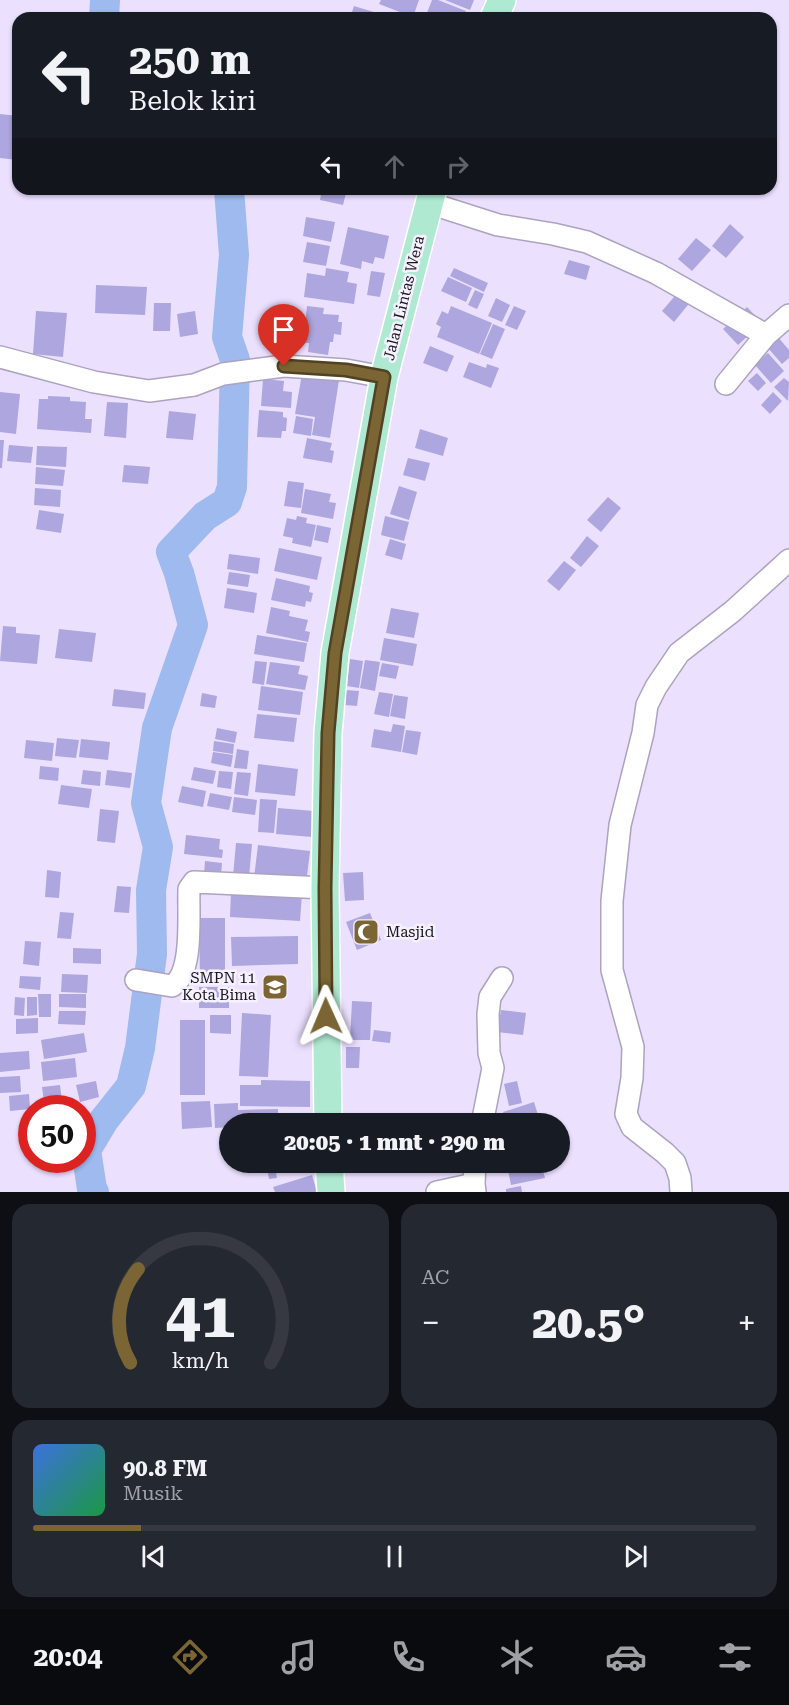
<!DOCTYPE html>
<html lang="id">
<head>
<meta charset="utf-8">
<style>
  body { margin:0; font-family:"Roboto Serif",serif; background:#242831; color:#f1f3f6; height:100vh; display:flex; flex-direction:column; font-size:22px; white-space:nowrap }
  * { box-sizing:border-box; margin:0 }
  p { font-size:20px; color:#9ea1a6 }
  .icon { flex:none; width:33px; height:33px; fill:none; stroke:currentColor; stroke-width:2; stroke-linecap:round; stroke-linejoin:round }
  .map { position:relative; height:1192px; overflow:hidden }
  .panel { display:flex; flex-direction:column; gap:12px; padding:12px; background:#0d0f14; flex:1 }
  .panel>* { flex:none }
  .banner { position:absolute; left:12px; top:12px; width:765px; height:183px; border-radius:18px; box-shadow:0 2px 4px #0004; background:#171b24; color:#f1f3f6; overflow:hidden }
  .speed { position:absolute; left:18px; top:1095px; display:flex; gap:12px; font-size:30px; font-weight:700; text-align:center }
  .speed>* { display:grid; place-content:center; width:78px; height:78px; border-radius:50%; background:#171b24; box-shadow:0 2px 4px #0004; line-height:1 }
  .speed .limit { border:9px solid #d22; background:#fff; color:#111 }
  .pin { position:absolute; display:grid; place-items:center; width:51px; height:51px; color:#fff; margin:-62px -26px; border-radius:50% 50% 50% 0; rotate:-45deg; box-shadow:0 0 6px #0007 }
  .pin .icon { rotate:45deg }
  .me { position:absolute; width:66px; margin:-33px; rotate:359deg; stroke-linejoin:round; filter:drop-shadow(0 0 4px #0008) }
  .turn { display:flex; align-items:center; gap:21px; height:126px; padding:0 18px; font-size:27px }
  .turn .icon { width:78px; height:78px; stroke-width:2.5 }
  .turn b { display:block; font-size:42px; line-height:51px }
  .lanes { display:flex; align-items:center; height:57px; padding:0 18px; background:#0003; justify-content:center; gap:30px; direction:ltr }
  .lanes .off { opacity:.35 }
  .big { font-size:45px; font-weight:800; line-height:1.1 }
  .panel .tile { flex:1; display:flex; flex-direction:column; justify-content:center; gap:9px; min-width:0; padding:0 21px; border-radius:18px; background:#242831 }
  .panel .dial { align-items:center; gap:0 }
  .dial svg { height:156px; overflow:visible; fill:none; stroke:#363941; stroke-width:7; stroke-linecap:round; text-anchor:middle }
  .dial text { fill:#f1f3f6; stroke:none }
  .song { display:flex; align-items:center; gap:18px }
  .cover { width:72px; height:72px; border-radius:9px; background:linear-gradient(135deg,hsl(220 70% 55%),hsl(140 70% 35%)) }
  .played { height:6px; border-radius:3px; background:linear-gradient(90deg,#7b6534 15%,#363941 15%) }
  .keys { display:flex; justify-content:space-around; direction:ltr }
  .heat { display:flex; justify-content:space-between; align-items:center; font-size:33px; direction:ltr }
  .panel .tiles { flex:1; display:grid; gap:12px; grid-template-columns:1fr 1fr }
  .tile:last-child { grid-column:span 2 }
  .trip { position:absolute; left:219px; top:1113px; width:351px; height:60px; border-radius:30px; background:#171b24; box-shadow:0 2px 4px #0004; font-weight:800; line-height:60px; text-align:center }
  .dock { display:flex; height:96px; justify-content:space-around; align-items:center; background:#090b0e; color:#9ea1a6 }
  .dock .icon { width:42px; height:42px }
  .dock .selected { color:#7b6534 }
  .dock b { font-size:27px; color:#f1f3f6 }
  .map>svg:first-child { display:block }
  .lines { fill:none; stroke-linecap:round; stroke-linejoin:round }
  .river { stroke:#9fbaee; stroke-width:30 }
  .building { fill:#aea6de }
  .minor-casing { stroke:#ada2bf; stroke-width:24 }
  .major-casing { stroke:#fff; stroke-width:30 }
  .minor { stroke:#fff; stroke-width:21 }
  .major { stroke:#b0e9d2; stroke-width:27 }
  .route-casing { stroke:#504222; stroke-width:15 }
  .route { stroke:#7b6534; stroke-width:10 }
  .labels { text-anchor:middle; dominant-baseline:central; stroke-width:5; stroke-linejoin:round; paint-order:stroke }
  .street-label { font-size:15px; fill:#1a1621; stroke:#f6f1fe }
  .poi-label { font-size:15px; fill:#1a1621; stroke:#f6f1fe; text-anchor:start }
</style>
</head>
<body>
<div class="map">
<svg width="789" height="1192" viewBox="0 0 789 1192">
  <rect width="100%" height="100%" fill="#ece0ff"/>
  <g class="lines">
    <path class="river" d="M 104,18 L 105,0
      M 94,1192 L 92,1189 L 86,1150 L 104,1120 L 131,1086 L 140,1048 L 152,954 L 151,890 L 158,847 L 146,803 L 157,728 L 193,625 L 179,573 L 171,552 L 205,516 L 227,502 L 232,487 L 235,360 L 227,337 L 234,255 L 229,189"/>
  </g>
  <path class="building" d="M 381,0 L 419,0 L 413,17 L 379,4 Z
    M 432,0 L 438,0 L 466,11 L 464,18 L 425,18 Z
    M 445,0 L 474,0 L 470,10 Z
    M 354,6 L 377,13 L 375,18 L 350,18 Z
    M 0,114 L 18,116 L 17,160 L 0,158 Z
    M 322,189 L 347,189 L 343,205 L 320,200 Z
    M 306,217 L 335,222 L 331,242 L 303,236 Z
    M 730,224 L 744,237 L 726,258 L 712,246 Z
    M 348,227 L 389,236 L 384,259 L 375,257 L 373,264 L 362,261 L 361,269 L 340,264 Z
    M 696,238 L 711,250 L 692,271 L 678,259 Z
    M 307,242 L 330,246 L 326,266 L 303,262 Z
    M 569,260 L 590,266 L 586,280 L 564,274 Z
    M 326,268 L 349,272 L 347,282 L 357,284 L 354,304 L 304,297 L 307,273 L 325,276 Z
    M 454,268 L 488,283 L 484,292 L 450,276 Z
    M 371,271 L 385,273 L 380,297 L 367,295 Z
    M 448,277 L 472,288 L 466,302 L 441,291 Z
    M 96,285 L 147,287 L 145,315 L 95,313 Z
    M 475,290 L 484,294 L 477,309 L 468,305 Z
    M 680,290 L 692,300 L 674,322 L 662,311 Z
    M 496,298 L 510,305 L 502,322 L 488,316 Z
    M 154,303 L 171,303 L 170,331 L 153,331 Z
    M 307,306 L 324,308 L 323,314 L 339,315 L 338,322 L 342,322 L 341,335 L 334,334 L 333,342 L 330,342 L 328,355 L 308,352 L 309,343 L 303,343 Z
    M 451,306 L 492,323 L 479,354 L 437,337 L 441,327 L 436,324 L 442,311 L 448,314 Z
    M 514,306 L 526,311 L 517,330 L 505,325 Z
    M 747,307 L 762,323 L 738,345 L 723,329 Z
    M 36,311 L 67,313 L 63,357 L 33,354 Z
    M 195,311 L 198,334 L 180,337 L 177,314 Z
    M 493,324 L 505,329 L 492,359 L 480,354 Z
    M 778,337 L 789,350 L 789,358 L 782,364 L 767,347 Z
    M 430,346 L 454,356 L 447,372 L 423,363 Z
    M 768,353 L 784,371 L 771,383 L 755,365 Z
    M 469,362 L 486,368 L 487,364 L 499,368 L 491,388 L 463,377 Z
    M 757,373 L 766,383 L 758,391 L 748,381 Z
    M 302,374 L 339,380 L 330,438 L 312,435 L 315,417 L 295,414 Z
    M 784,378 L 789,382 L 788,401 L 774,387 Z
    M 263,379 L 284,381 L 283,391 L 292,392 L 291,408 L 261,406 Z
    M 0,392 L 20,394 L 16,434 L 0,432 Z
    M 773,392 L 782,401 L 770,414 L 761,405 Z
    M 48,396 L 70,397 L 70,401 L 86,402 L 85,419 L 92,419 L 91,433 L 37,429 L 39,399 L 48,399 Z
    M 107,402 L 128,403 L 126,438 L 104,436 Z
    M 259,410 L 283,412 L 283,417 L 287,418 L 286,431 L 282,431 L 281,438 L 257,437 Z
    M 169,411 L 196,414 L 193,440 L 166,438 Z
    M 296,416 L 313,419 L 311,436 L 293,433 Z
    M 420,429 L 448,438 L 443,456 L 415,448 Z
    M 307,438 L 332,443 L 330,450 L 334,451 L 332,463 L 303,458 Z
    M 0,440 L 4,440 L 2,468 L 0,468 Z
    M 9,445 L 33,447 L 31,463 L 7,461 Z
    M 37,446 L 67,447 L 66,467 L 36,465 Z
    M 408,458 L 430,463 L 425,481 L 403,475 Z
    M 124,465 L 150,467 L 148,484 L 122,482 Z
    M 36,467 L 65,470 L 63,486 L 35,484 Z
    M 288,481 L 304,483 L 301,508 L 284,506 Z
    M 399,486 L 417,492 L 409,520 L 390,514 Z
    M 35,488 L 61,490 L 60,507 L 34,505 Z
    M 305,489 L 331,494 L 329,502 L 336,503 L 333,519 L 301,513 Z
    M 608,497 L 621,508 L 601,532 L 587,520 Z
    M 39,510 L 64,514 L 61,533 L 36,529 Z
    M 297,516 L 307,518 L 306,523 L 316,525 L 311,547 L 292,543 L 293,538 L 283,536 L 287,518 L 296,520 Z
    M 385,516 L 409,522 L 404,541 L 381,535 Z
    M 317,525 L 331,528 L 328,543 L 314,540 Z
    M 587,536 L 599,546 L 581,567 L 570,558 Z
    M 390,539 L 406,544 L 402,560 L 385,555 Z
    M 279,548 L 322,557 L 317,580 L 274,571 Z
    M 229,554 L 260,558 L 258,574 L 227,569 Z
    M 564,561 L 576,570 L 559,591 L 547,581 Z
    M 229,572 L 250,575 L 248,587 L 227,584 Z
    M 276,578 L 310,586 L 309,592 L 313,593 L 311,602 L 306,601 L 305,607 L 271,600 Z
    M 227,588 L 257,593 L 254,613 L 224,608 Z
    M 271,607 L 290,611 L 289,616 L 308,620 L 305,631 L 310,632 L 308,642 L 266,633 Z
    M 391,608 L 419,613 L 414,638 L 386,633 Z
    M 3,626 L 16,627 L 16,633 L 40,635 L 37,664 L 0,661 Z
    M 59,629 L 96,633 L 92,662 L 55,658 Z
    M 257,635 L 307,643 L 304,662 L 254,654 Z
    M 384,638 L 417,644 L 413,666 L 380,660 Z
    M 350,659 L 363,661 L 359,688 L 347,686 Z
    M 365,660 L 380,662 L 375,691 L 360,688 Z
    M 255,661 L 267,662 L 264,685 L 252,683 Z
    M 270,662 L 300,666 L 298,674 L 308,676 L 305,690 L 266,684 Z
    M 382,663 L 399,666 L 396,679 L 379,676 Z
    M 261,686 L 303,692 L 300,715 L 258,710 Z
    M 114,689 L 146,693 L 144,709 L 112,706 Z
    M 346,690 L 359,691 L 357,706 L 345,705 Z
    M 379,692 L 393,694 L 389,717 L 374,714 Z
    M 202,693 L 217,696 L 215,708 L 200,706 Z
    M 394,695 L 408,697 L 405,719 L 390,716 Z
    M 257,714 L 297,718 L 294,742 L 254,738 Z
    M 393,724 L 405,726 L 401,752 L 371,747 L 374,729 L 391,732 Z
    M 217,728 L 237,732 L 235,743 L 215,739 Z
    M 406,730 L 421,732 L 417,755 L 402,752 Z
    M 57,738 L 79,740 L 76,758 L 55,756 Z
    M 81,739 L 110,742 L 108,760 L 79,757 Z
    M 26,740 L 54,743 L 52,761 L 24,758 Z
    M 214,741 L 234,744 L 233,754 L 213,751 Z
    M 237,749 L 249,751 L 247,769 L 234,768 Z
    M 213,752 L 233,755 L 231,767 L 211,763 Z
    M 258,764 L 298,769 L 295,796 L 255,792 Z
    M 40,766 L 59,768 L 58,781 L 39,779 Z
    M 194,767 L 216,771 L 213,784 L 191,780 Z
    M 83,770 L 101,772 L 100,786 L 81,784 Z
    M 107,770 L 132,773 L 130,788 L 105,785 Z
    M 219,771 L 233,772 L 231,789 L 217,787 Z
    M 237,772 L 251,773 L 248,796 L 234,794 Z
    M 61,785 L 92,789 L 89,808 L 58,804 Z
    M 182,786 L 206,791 L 203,807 L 178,802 Z
    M 210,793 L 232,797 L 229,810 L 207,806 Z
    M 234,797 L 257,800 L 255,815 L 232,812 Z
    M 260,799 L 277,800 L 274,833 L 258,832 Z
    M 278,808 L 314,811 L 312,837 L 276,834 Z
    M 100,809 L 119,811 L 115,843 L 97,841 Z
    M 186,835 L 220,839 L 219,849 L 223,850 L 222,858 L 184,854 Z
    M 236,843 L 252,844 L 249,877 L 233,876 Z
    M 258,845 L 310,851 L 306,884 L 254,878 Z
    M 205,861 L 222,863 L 221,876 L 204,875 Z
    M 47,870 L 61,872 L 59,898 L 45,897 Z
    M 363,872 L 364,900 L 345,901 L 343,873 Z
    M 117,886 L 131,887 L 129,913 L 114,912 Z
    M 231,891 L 302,894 L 300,921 L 230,917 Z
    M 60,912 L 74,913 L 71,939 L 57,938 Z
    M 370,913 L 381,940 L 357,950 L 346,922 Z
    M 199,918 L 225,918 L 225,978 L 200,979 Z
    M 298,936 L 298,964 L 232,966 L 231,937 Z
    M 25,941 L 41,942 L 39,966 L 23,964 Z
    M 73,948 L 101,949 L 101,964 L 73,963 Z
    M 62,974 L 88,975 L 87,993 L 61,992 Z
    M 20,976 L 41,977 L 40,990 L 19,988 Z
    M 199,987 L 229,987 L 229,1008 L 199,1008 Z
    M 38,994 L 51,994 L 51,1017 L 39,1017 Z
    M 59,994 L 86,994 L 86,1008 L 59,1007 Z
    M 15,997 L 25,998 L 24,1016 L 14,1015 Z
    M 27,997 L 37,997 L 37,1015 L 27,1016 Z
    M 352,1001 L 372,1002 L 370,1040 L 350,1040 Z
    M 501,1010 L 526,1013 L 523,1035 L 497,1032 Z
    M 59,1011 L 86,1011 L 85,1025 L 58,1024 Z
    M 242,1013 L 271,1015 L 268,1077 L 239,1076 Z
    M 210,1015 L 231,1015 L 231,1034 L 210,1033 Z
    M 38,1018 L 38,1033 L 16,1034 L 16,1019 Z
    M 180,1020 L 205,1020 L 205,1095 L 180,1095 Z
    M 374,1030 L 391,1032 L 390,1043 L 372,1041 Z
    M 84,1033 L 87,1052 L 44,1059 L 41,1040 Z
    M 346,1047 L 360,1047 L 359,1068 L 346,1068 Z
    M 29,1051 L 30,1069 L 0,1072 L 0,1053 Z
    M 75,1058 L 77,1077 L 43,1081 L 41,1062 Z
    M 20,1076 L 21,1092 L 0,1093 L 0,1077 Z
    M 261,1080 L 310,1081 L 310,1107 L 240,1106 L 240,1085 L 261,1085 Z
    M 96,1081 L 99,1097 L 80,1102 L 76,1085 Z
    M 517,1081 L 522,1103 L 509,1106 L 504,1084 Z
    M 60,1085 L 62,1101 L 44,1102 L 42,1087 Z
    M 29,1094 L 30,1109 L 10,1111 L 9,1096 Z
    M 210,1101 L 212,1127 L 182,1129 L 181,1102 Z
    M 534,1102 L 539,1118 L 523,1124 L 507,1124 L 503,1112 Z
    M 238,1103 L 238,1110 L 278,1109 L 278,1124 L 230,1124 L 230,1127 L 215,1128 L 214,1104 Z
    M 291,1116 L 310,1116 L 310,1124 L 291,1124 Z
    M 246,1162 L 260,1162 L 261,1169 L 247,1170 Z
    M 266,1162 L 274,1162 L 277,1178 L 269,1179 Z
    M 541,1163 L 545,1178 L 511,1185 L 508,1170 Z
    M 312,1175 L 317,1192 L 275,1192 L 273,1187 Z
    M 521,1186 L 522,1192 L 506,1192 L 506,1189 Z"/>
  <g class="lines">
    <g class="minor-casing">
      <path id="minor" d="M 429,203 L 498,225 L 553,234 L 587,242 L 656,273 L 766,335
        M 0,357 L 94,382 L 149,391 L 194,385 L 223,374 L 284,366 L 346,370 L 384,377
        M 726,384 L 766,335 L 789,315
        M 136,980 L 172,986 C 194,973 188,914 189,889 L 194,882 L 325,888
        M 482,1124 L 493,1068 L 489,1053 L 488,1014 L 490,997 L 502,978
        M 474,1184 L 475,1162
        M 437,1192 L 474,1184 L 475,1192
        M 681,1192 L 680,1178 L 675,1163 L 665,1153 L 632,1127 L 626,1114 L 632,1078 L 633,1047 L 612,970 L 612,901 L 620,825 L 643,733 L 647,705 L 656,687 L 679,653 L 733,611 L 789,560"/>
    </g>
    <g class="major-casing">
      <path id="major" d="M 494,18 L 502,0
        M 328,1124 L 325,888 L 328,733 L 335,653 L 384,377 L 433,189
        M 329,1162 L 331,1192"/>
    </g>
    <use href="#minor" class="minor"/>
    <use href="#major" class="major"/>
  </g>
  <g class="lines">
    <g class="route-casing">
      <path id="route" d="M 284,366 L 346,370 L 384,377 L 335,653 L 328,733 L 325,888 L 326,1016"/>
    </g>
    <use href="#route" class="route"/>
  </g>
  <defs>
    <g id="mosque-square" transform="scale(1.35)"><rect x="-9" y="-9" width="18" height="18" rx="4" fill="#7b6534" stroke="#f6f1fe"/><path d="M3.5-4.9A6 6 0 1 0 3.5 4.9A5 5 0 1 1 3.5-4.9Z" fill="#fff"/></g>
    <g id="school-square" transform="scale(1.35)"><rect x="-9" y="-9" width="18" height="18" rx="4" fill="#7b6534" stroke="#f6f1fe"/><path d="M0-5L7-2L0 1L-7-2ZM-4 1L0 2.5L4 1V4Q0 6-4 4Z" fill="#fff"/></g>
  </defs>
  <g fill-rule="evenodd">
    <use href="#mosque-square" x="366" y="932"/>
    <use href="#school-square" x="275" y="987"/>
  </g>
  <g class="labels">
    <g class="street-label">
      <text transform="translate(404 298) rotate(-76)">Jalan Lintas Wera</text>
    </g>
    <g class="poi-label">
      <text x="386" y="932">Masjid</text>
      <text x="256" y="978" text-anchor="end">SMPN 11<tspan x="256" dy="17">Kota Bima</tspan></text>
    </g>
  </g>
</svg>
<div class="speed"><div class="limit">50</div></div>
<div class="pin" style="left:284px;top:366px;background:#d93025"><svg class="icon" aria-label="arrive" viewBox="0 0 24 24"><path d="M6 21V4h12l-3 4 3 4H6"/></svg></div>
<svg class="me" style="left:326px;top:1016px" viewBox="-20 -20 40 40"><path d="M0-17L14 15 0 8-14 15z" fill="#7b6534" stroke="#fff" stroke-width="4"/></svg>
<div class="trip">20:05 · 1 mnt · 290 m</div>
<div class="banner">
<div class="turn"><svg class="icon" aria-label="left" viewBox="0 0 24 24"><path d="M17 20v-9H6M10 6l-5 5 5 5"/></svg><div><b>250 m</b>Belok kiri</div></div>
<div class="lanes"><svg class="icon" aria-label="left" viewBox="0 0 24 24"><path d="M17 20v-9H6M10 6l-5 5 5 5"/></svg><svg class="icon off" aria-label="ahead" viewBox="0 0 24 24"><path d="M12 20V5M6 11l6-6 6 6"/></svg><svg class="icon off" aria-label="right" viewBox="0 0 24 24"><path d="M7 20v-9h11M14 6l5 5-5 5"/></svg></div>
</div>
</div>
<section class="panel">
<div class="tiles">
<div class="tile dial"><svg viewBox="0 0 100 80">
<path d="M14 69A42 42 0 1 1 86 69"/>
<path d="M14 69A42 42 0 0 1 18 21" stroke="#7b6534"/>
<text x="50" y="56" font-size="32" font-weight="700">41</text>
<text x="50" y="72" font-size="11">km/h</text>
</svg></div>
<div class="tile"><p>AC</p>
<div class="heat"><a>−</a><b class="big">20.5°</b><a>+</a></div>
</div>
<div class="tile">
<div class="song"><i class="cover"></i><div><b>90.8 FM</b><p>Musik</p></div></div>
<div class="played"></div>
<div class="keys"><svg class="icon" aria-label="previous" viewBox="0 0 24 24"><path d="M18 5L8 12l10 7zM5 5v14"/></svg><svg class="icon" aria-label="pause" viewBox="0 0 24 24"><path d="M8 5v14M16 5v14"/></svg><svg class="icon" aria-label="next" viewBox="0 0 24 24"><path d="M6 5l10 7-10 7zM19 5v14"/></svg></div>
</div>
</div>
</section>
<nav class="dock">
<b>20:04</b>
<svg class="icon selected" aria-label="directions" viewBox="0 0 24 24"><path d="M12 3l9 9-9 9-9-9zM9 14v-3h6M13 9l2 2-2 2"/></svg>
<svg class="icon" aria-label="music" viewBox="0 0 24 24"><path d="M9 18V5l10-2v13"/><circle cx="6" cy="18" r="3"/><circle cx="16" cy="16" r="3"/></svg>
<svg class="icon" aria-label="phone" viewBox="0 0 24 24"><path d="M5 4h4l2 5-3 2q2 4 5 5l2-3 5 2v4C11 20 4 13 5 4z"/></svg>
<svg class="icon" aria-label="climate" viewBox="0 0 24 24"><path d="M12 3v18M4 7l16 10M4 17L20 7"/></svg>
<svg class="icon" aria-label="car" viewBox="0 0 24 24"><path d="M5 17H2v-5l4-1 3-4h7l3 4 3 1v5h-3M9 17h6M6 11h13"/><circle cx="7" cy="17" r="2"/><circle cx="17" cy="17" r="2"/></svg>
<svg class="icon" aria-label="filters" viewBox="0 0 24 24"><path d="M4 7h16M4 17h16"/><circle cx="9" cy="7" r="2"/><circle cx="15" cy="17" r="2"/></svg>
</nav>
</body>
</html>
